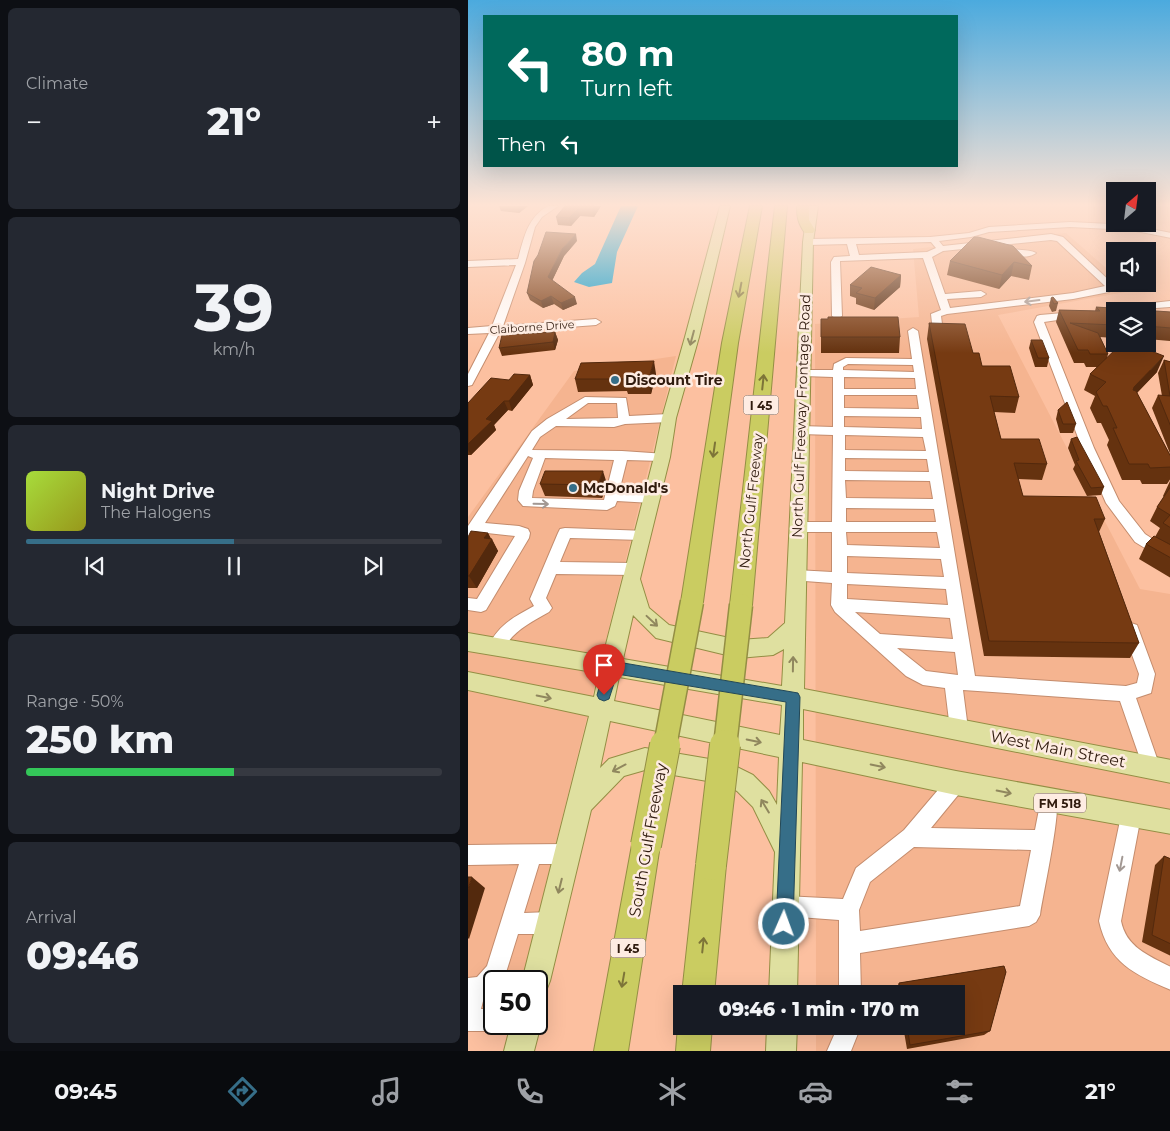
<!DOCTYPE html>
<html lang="en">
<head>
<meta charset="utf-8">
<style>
  body { margin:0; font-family:Montserrat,sans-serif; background:#242831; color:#f1f3f6; height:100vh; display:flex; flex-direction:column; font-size:19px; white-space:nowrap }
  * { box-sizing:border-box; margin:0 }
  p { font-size:16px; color:#9ea1a6 }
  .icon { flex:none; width:28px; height:28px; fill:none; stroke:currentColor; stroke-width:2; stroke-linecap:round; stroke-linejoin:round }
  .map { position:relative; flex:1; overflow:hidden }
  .side { display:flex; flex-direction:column; gap:8px; padding:8px; background:#0d0f14; width:468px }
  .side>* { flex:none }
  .banner { position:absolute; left:15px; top:15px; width:475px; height:152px; border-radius:0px; box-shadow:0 5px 20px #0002; background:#00695c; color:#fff; overflow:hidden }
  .needle { width:32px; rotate:28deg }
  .controls { position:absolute; left:638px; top:182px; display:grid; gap:10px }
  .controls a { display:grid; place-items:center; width:50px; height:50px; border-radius:0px; background:#171b24; box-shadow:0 5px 20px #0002; font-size:25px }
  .speed { position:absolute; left:15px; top:970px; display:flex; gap:10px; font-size:25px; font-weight:700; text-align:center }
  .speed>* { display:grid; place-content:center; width:65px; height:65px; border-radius:50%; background:#171b24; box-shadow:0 5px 20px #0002; line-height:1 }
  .speed .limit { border:2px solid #111; border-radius:8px; background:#fff; color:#111 }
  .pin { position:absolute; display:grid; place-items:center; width:42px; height:42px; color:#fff; margin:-51px -21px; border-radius:50% 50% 50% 0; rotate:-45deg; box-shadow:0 0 5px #0007 }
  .pin .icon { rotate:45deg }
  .me { position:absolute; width:55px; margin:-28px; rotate:2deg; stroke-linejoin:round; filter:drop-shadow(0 0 4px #0008) }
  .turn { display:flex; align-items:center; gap:18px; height:105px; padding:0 15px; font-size:22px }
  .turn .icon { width:65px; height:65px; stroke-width:2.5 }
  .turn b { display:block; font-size:35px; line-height:42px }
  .then { display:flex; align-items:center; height:48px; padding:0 15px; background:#0003; gap:10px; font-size:19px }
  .big { font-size:38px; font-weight:800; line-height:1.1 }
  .side .tile { flex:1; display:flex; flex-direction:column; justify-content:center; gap:8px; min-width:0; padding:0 18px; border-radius:8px; background:#242831 }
  .side .dial { align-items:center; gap:0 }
  .dial b { font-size:65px; line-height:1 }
  .song { display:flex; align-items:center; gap:15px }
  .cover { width:60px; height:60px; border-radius:8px; background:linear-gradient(135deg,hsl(80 70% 55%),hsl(60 70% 35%)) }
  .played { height:5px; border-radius:2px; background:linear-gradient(90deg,#366e88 50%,#363941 50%) }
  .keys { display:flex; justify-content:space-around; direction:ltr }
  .heat { display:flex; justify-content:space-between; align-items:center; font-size:28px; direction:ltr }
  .charge { height:8px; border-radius:4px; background:linear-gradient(90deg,#34c759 50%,#363941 0) }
  .trip { position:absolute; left:205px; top:985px; width:292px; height:50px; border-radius:0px; background:#171b24; box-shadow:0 5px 20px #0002; font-weight:800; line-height:50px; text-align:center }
  .tab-bar { display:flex; height:80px; justify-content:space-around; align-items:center; background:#090b0e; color:#9ea1a6 }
  .tab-bar .icon { width:35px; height:35px }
  .tab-bar .selected { color:#366e88 }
  .tab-bar b { font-size:22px; color:#f1f3f6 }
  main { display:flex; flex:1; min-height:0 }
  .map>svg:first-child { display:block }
  .built { fill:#f5b490 }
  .water { fill:#009ccf }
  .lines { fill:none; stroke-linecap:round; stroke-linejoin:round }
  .minor-casing { stroke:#c48c6d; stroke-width:2 }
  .major-casing { stroke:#948e44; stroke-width:2 }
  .highway-casing { stroke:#948e44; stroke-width:2 }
  .minor { fill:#fff; fill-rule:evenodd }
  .major { fill:#dfe0a0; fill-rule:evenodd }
  .highway { fill:#cacc61; fill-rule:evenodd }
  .highway-bridge-far1-casing { stroke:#948e44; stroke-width:25; stroke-linecap:butt }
  .highway-bridge-casing { stroke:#948e44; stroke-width:32; stroke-linecap:butt }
  .highway-bridge-far1 { stroke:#cacc61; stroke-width:22 }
  .highway-bridge { stroke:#cacc61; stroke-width:30 }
  .wall { fill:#65320f }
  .shaded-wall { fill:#53290d }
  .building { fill:#763a12; stroke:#53290d }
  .oneway { stroke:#7d7438 }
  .oneway2 { stroke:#a29893 }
  .oneway3 { stroke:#90875e }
  .route { fill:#366e88; stroke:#234858 }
  .poi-dot { fill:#366e88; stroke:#feece2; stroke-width:2 }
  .labels { text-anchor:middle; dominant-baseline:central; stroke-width:5; stroke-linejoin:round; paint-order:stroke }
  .far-street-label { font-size:11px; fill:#301b0e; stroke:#feece2 }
  .shield { fill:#feece2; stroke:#6e5a4e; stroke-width:1 }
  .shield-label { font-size:12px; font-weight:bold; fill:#301b0e }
  .poi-label { font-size:14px; font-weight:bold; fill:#301b0e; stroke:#feece2; text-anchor:start }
  .street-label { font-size:14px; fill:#301b0e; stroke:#feece2 }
  .near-street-label { font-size:16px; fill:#301b0e; stroke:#feece2 }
</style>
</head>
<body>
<main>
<section class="side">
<div class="tile"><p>Climate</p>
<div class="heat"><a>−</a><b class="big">21°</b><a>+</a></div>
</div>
<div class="tile dial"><b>39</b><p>km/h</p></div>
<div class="tile">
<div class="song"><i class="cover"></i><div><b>Night Drive</b><p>The Halogens</p></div></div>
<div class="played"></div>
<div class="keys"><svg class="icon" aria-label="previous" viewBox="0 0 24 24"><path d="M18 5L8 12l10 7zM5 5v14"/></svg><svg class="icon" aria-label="pause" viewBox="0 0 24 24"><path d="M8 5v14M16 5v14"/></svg><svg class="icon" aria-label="next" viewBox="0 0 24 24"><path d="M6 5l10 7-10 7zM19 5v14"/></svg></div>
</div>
<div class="tile"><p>Range · 50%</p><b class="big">250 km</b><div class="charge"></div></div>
<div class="tile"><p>Arrival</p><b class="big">09:46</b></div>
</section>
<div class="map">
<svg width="703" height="1051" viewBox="0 0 703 1051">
  <rect width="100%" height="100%" fill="#fcc0a0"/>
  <path class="built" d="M 598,233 L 646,275 L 646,284 L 656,284 L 663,291 L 530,315 L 672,589 L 702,594 L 702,1051 L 348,1051 L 348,1026 L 489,1026 L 489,994 L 348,994 L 347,324 L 451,317 L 445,249 Z
    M 208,356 L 54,981 L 26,981 L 26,988 L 0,987 L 0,517 L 106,371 Z"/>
  <path class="water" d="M 153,206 L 170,206 L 149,252 L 144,283 L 121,287 L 106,282 L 114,273 L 127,264 Z"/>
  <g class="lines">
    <g class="minor-casing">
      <path id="minor" d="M 80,206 L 90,206 L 74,217 L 67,227 L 57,263 L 35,326 L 128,319 L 133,322 L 128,325 L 32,332 L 4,385 L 0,386 L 0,374 L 21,333 L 0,334 L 0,328 L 24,326 L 48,265 L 0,267 L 0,261 L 50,259 C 56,238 59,218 80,206 Z
        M 602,222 L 663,225 L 703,233 L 703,238 L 663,230 L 602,227 L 521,232 L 503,237 L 471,241 L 475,246 L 583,234 L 595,237 L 647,286 L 641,292 L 605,299 L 479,314 L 473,316 L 475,332 L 470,335 L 465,332 L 463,314 L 473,310 L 455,258 L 372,261 L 374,316 L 369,319 L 364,316 L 363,262 L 366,257 L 382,256 L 379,244 L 340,245 L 336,242 L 340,239 L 462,237 L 501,233 L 521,227 ZM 583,240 L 589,241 L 637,286 L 605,293 L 482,308 L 479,299 L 513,297 L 518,294 L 513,291 L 477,294 L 464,257 L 475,251 ZM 463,242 L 468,248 L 459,252 L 391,255 L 388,244 Z
        M 535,248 C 544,250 563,249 568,253 C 559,260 543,255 532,253 L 531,251 Z
        M 703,301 L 703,307 L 646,311 L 646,313 L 638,314 L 633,311 L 638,308 Z
        M 607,312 L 612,315 L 610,317 L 576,322 L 626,448 L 651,501 L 677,534 L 703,551 L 703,564 L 667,542 L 638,503 L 614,448 L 566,322 L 569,316 L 572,315 Z
        M 445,328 L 450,331 L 507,676 L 658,686 L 669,683 L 671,674 L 655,630 L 657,625 L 663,623 L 669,625 L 687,674 L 683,693 L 668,698 L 692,767 L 689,773 L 683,776 L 677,773 L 652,701 L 495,690 L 500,729 L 497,735 L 491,737 L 485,735 L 482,729 L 477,688 L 455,685 L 438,676 L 367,612 L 363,605 L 364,583 L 323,580 L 321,576 L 323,572 L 328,570 L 364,572 L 364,532 L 330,532 L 325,531 L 323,527 L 325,523 L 330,522 L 364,522 L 365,435 L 333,434 L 327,430 L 333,426 L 365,427 L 365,377 L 335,376 L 330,373 L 335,370 L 365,370 L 366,364 L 378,358 L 444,359 L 440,331 ZM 380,364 L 445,365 L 446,372 L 375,370 L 375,367 ZM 376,377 L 447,378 L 448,389 L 376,389 ZM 376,395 L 449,395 L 451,409 L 376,408 ZM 376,416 L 453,417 L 454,429 L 376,427 ZM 377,435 L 455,437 L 458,451 L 377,450 ZM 377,458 L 459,459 L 461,472 L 377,471 ZM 377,480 L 462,481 L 465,499 L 378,498 ZM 378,508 L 466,509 L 468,522 L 378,522 ZM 378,532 L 469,532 L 472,548 L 379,545 ZM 379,556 L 473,559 L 476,577 L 379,573 ZM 379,584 L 478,589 L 480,605 L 379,599 ZM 387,612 L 482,618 L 485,639 L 412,634 ZM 429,648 L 487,652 L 490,675 L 458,671 Z
        M 117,397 L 158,398 L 161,416 L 201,414 L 207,418 L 201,422 L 157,424 L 146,427 L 88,426 L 72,437 L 64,450 L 154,451 L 198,454 L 200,457 L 198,460 L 194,461 L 159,460 L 151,492 L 184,493 L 189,495 L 191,498 L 189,501 L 184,503 L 149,501 L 147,506 L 139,510 L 55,506 L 50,500 L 51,491 L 65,458 L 60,456 L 17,523 L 51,526 L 60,529 L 62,533 L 61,538 L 18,610 L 13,612 L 0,610 L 0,598 L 9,599 L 47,536 L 10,532 L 0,539 L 0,526 L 64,431 L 79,419 ZM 120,403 L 149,403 L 150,418 L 98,419 ZM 77,458 L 146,460 L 136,500 L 64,498 L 65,491 Z
        M 97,528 L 179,531 L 181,535 L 179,539 L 174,540 L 102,538 L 92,562 L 166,563 L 171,565 L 173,569 L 171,573 L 166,575 L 88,574 L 78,598 L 84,608 L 81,612 C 62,623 44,631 34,652 L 28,654 L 22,652 L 20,647 C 30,625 46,617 66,606 L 62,599 L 90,533 L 92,529 Z
        M 488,774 L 495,777 L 497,783 L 495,789 L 463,828 L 567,830 L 574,794 L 581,792 L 588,794 C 594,810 575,893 572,915 L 568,922 L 561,926 L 392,953 L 393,994 L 371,994 L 371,920 L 317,916 L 310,913 L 307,906 L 310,899 L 317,896 L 375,899 L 388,868 L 436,830 L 481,777 ZM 446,847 L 563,850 L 552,906 L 392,931 L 391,910 L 402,882 Z
        M 663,806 L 670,809 L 673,816 L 653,921 C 658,947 681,956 703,967 L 703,990 C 667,975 640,962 631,921 L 653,816 L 656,809 Z
        M 100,844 L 107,847 L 110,854 L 107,861 L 100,864 L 71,864 L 56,913 L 82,912 L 89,916 L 93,923 L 89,930 L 82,934 L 50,934 L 36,979 L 34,981 L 26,981 L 26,992 L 16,997 L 13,1009 L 26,1009 L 26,1024 L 36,1024 L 34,1028 L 26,1031 L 0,1031 L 0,978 L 9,977 L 19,966 L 51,864 L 0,865 L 0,845 Z
        M 370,1026 L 393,1026 L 383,1051 L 359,1051 Z"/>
    </g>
    <g class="major-casing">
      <path id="major" d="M 252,206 L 262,206 L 231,337 L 208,418 L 202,457 L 172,579 L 181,608 L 201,625 L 271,640 L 300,638 L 317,623 L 335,242 L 340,206 L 350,206 L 345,242 L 336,689 L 703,760 L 703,783 L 335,709 L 335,740 L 488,771 L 703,810 L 703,834 L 488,795 L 334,762 L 329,994 L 301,994 L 307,852 L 285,807 L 269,791 L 256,784 L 177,770 L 156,776 L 123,810 L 82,981 L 78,991 L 69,995 L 69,981 L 54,981 L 121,716 L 0,690 L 0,672 L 126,697 L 131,673 L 0,651 L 0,633 L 135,656 L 186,457 L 194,418 L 217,337 ZM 165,615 L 188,638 L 271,658 L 305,655 L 316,649 L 314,686 L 155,659 ZM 151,677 L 314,705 L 312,735 L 146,701 ZM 142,721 L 311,757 L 309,805 L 301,791 L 285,775 L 259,762 L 177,748 L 141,759 L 132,768 Z
        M 69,1015 L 73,1024 L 66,1051 L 36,1051 L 43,1024 L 69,1024 Z
        M 299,1026 L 329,1026 L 328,1051 L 298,1051 Z"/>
    </g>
    <g class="highway-casing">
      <path id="highway" d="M 282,206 L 294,206 L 270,343 L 235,602 L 232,608 L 224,611 L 216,608 L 213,602 L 254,343 Z
        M 307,206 L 319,206 L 284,605 L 281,611 L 273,614 L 265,611 L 262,605 Z
        M 329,206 L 341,206 L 341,220 L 347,230 L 345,233 L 337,233 C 330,223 329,217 329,206 Z
        M 178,831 L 188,835 L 192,845 L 160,1051 L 126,1051 L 164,845 L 168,835 Z
        M 243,850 L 253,855 L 258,865 L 246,994 L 214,994 L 228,865 L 233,855 Z
        M 214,1017 L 214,1026 L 244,1026 L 242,1051 L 208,1051 L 210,1026 Z"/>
    </g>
    <use href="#minor" class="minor"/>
    <use href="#major" class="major"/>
    <use href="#highway" class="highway"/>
    <g class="highway-bridge-far1-casing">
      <path id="highway-bridge-far1" d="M 197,746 L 224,602
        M 257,746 L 273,605"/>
    </g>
    <g class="highway-bridge-casing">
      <path id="highway-bridge" d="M 178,845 L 197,745
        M 243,865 L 257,745"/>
    </g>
    <use href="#highway-bridge-far1" class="highway-bridge-far1"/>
    <use href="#highway-bridge" class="highway-bridge"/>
  </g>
  <path class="wall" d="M 31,206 L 60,206 L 51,213 L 33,211 Z
    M 97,206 L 133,206 L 126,217 L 112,216 L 103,226 L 90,225 L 88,217 Z
    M 506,237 L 564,266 L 561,280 L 543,276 L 531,289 L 479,275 L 482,261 Z
    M 109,241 L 96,256 L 84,281 L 109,304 L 95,310 L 86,304 L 75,308 L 62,300 L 59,293 Z
    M 433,275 L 432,287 L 406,310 L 388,304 L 388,298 L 382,296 L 382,285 Z
    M 583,298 L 590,303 L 588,311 L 584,312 L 581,306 Z
    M 628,307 L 703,312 L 703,341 L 679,339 L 679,311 L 646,311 L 646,338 L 632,337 L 640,354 L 639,358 L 689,372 L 669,393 L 703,457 L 703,478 L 699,484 L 674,484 L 672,480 L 654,480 L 639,445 L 641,440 L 633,423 L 629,423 L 622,408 L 627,396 L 616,390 L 622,374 L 629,367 L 618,367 L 616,363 L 606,363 L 588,322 L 591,310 L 627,311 Z
    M 353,319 L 432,337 L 431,353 L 353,353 Z
    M 461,323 L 505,353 L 514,366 L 551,397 L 547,413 L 526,412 L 533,439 L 579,464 L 574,480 L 550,479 L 555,496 L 637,519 L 631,532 L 671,643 L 662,658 L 516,656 L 459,339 Z
    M 87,332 L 90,340 L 87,350 L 34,356 L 31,348 Z
    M 563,340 L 581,358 L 579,367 L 567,367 L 561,348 Z
    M 696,360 L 703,362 L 703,456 L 684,408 L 690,395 L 694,396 L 690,373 Z
    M 188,374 L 183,394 L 160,394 L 159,391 L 110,392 L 107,379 Z
    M 62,375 L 65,385 L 44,411 L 40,410 L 26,425 L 28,430 L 3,455 L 0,455 L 0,403 L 41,380 Z
    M 590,410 L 608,424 L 605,433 L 592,433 L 588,419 Z
    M 603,439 L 636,487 L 633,495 L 619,496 L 605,469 L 607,465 L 600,448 Z
    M 702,481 L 703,578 L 671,559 L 678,544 L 687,537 L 692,528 L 682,521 L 689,507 L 696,497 L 695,496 Z
    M 72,484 L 139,484 L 134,498 L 77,496 Z
    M 20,533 L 30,551 L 9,588 L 0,588 L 0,537 Z
    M 696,856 L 703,859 L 703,956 L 674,942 L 687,865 Z
    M 536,966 L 538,972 L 522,1031 L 516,1035 L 439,1049 L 435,1026 L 489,1026 L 489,994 L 429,994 L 428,989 L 431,983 Z"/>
  <path class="shaded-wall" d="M 49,206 L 60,206 L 51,213 Z
    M 127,206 L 133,206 L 126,217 L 124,209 Z
    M 110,209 L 112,216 L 103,226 L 101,218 Z
    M 108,234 L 109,241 L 96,256 L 82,285 L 80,277 L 94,249 Z
    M 546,262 L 543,276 L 531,289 L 534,275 Z
    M 433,275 L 432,287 L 406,310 L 407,298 Z
    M 83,296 L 86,304 L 75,308 L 73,301 Z
    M 107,297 L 109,304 L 95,310 L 93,303 Z
    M 87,332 L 90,340 L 87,350 L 85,342 Z
    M 696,356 L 689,372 L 659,403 L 666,387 Z
    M 186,361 L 188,374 L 183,394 L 180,381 Z
    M 62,375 L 65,385 L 44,411 L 41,401 Z
    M 36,401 L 40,410 L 26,425 L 28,430 L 3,455 L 0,450 L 0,444 L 18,419 Z
    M 135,471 L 139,484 L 134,498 L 130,485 Z
    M 20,533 L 23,540 L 24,539 L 30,551 L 9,588 L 1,576 L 16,538 Z
    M 4,877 L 17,888 L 1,939 L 0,938 L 0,889 Z"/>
  <path class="building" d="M 97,206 L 127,206 L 124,209 L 110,209 L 101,218 L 88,217 Z
    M 78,232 L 108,234 L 94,249 L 80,277 L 107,297 L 93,303 L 83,296 L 73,301 L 59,293 L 66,261 L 70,255 Z
    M 506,237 L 510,237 L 545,246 L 564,266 L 546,262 L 534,275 L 482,261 Z
    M 403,267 L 433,275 L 407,298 L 388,293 L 394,288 L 382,285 Z
    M 585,297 L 590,303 L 586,304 L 583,298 Z
    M 628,307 L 703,312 L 703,328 L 679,326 L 679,311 L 646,311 L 646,325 L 602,323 L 630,333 L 640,354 L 622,354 L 620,350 L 610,350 L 591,310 L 632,311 Z
    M 360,317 L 430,317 L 432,337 L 353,337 L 353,319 L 360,319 Z
    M 461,323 L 497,324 L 505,353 L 511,353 L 514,366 L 542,366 L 551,397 L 522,396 L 533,439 L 571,439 L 579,464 L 546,463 L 555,496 L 628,497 L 637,519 L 626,519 L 671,643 L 521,641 Z
    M 87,332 L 85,342 L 31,348 L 34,335 Z
    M 563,340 L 574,340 L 581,358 L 570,358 Z
    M 653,344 L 665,344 L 696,356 L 666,387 L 665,390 L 668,391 L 703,457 L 703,467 L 682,468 L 680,464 L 661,464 L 645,428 L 649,428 L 639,406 L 635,406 L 628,392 L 638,382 L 622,374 Z
    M 696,360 L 703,362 L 703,427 L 690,395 L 702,396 Z
    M 186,361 L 180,381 L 157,382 L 158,379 L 107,379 L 113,363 Z
    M 46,374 L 62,375 L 41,401 L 36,401 L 18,419 L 24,421 L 0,444 L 0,403 L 23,378 L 41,380 Z
    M 599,402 L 608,424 L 595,424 L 590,410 Z
    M 609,437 L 636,487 L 623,488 L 608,461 L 611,460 L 603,439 Z
    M 77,471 L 135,471 L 130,485 L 72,484 Z
    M 703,486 L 703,528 L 695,523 L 702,515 L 689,507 Z
    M 3,531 L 20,533 L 16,538 L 24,539 L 1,576 L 0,576 L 0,537 Z
    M 686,536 L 703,545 L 703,558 L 678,544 Z
    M 696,856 L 703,859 L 703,944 L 684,935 Z
    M 0,877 L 4,877 L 0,889 Z
    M 536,966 L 538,972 L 522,1031 L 442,1045 L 439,1026 L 489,1026 L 489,994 L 433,994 L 431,983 Z"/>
  <defs><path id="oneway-shaft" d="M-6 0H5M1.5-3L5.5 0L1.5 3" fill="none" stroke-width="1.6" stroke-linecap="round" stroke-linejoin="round" transform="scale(1.25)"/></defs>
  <g class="oneway">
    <use href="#oneway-shaft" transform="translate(272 290) rotate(101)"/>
    <use href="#oneway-shaft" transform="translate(295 382) rotate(-84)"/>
    <use href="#oneway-shaft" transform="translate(246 450) rotate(98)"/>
    <use href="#oneway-shaft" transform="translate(235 945) rotate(-84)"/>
    <use href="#oneway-shaft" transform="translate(155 980) rotate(100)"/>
  </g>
  <g class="oneway2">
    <use href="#oneway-shaft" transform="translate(564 301) rotate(173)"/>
    <use href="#oneway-shaft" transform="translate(73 504) rotate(1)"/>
    <use href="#oneway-shaft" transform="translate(653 864) rotate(101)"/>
  </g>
  <g class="oneway3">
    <use href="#oneway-shaft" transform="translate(224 338) rotate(105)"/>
    <use href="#oneway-shaft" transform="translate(184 621) rotate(43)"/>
    <use href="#oneway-shaft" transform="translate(325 664) rotate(-89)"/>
    <use href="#oneway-shaft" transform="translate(76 697) rotate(12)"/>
    <use href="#oneway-shaft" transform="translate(286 741) rotate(12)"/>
    <use href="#oneway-shaft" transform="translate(410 766) rotate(12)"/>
    <use href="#oneway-shaft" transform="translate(151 768) rotate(152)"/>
    <use href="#oneway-shaft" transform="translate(536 792) rotate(11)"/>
    <use href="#oneway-shaft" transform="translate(297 806) rotate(-121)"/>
    <use href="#oneway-shaft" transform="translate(92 886) rotate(104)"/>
  </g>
  <linearGradient id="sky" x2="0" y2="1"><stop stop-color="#4baade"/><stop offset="0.58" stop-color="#fee3d4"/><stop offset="1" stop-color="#fee3d4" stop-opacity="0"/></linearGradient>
  <rect width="703" height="353" fill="url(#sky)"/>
  <path class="route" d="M 144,661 L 330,693 L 332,697 L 325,924 L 323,930 L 316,933 L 310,930 L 308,924 L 318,702 L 149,674 L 141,699 L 136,701 L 131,699 L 129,695 L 137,667 L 139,663 Z"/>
  <g class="poi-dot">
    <circle cx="147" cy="380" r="5"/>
    <circle cx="105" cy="488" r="5"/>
  </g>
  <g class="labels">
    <g class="far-street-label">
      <text transform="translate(64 327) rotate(-4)">Claiborne Drive</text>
    </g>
    <g class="shield">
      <rect x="275.5" y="395.5" width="35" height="19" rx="4"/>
      <rect x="566" y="793.5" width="52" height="19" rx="4"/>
      <rect x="142.5" y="938.5" width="35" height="19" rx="4"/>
    </g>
    <g class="shield-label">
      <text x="293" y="405">I 45</text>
      <text x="592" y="803">FM 518</text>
      <text x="160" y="948">I 45</text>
    </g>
    <g class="poi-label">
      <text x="157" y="380">Discount Tire</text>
      <text x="115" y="488">McDonald's</text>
    </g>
    <g class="street-label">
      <text transform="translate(333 416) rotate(-88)">North Gulf Freeway Frontage Road</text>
      <text transform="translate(283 501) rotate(-84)">North Gulf Freeway</text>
    </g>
    <g class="near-street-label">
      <text transform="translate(590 749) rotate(11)">West Main Street</text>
      <text transform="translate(180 840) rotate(-80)">South Gulf Freeway</text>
    </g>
  </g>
</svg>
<div class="controls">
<a><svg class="needle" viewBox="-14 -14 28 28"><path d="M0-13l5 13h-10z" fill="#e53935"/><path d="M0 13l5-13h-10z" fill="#9ea1a6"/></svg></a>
<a><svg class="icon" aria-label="sound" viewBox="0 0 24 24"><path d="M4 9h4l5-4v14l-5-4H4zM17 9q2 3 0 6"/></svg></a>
<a><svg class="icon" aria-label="layers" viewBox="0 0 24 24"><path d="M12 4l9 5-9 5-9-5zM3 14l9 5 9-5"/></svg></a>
</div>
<div class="speed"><div class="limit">50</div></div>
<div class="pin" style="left:136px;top:695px;background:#d93025"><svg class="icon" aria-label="arrive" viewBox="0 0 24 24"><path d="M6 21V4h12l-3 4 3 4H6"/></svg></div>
<svg class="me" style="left:316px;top:924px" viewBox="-20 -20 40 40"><circle r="17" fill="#366e88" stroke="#fff" stroke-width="3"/><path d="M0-11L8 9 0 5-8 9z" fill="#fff"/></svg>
<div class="trip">09:46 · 1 min · 170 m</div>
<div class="banner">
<div class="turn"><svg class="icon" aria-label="left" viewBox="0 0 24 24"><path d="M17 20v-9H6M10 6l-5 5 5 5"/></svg><div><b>80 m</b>Turn left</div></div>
<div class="then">Then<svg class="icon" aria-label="left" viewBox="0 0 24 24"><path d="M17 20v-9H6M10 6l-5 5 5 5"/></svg></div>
</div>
</div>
</main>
<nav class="tab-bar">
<b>09:45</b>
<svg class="icon selected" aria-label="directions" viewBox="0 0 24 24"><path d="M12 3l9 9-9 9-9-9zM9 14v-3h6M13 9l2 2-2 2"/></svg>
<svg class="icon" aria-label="music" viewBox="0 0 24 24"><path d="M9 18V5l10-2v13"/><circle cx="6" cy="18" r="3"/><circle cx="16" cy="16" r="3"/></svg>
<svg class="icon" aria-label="phone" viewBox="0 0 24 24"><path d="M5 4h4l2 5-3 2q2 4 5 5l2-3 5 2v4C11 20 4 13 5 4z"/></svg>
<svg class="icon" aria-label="climate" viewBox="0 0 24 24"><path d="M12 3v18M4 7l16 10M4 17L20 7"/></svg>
<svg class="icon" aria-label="car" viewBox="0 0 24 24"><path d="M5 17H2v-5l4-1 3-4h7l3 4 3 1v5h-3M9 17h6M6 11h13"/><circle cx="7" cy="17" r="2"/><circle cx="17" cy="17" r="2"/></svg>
<svg class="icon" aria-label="filters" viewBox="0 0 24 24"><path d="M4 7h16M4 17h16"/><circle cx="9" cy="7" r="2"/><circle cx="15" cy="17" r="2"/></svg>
<b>21°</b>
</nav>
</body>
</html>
